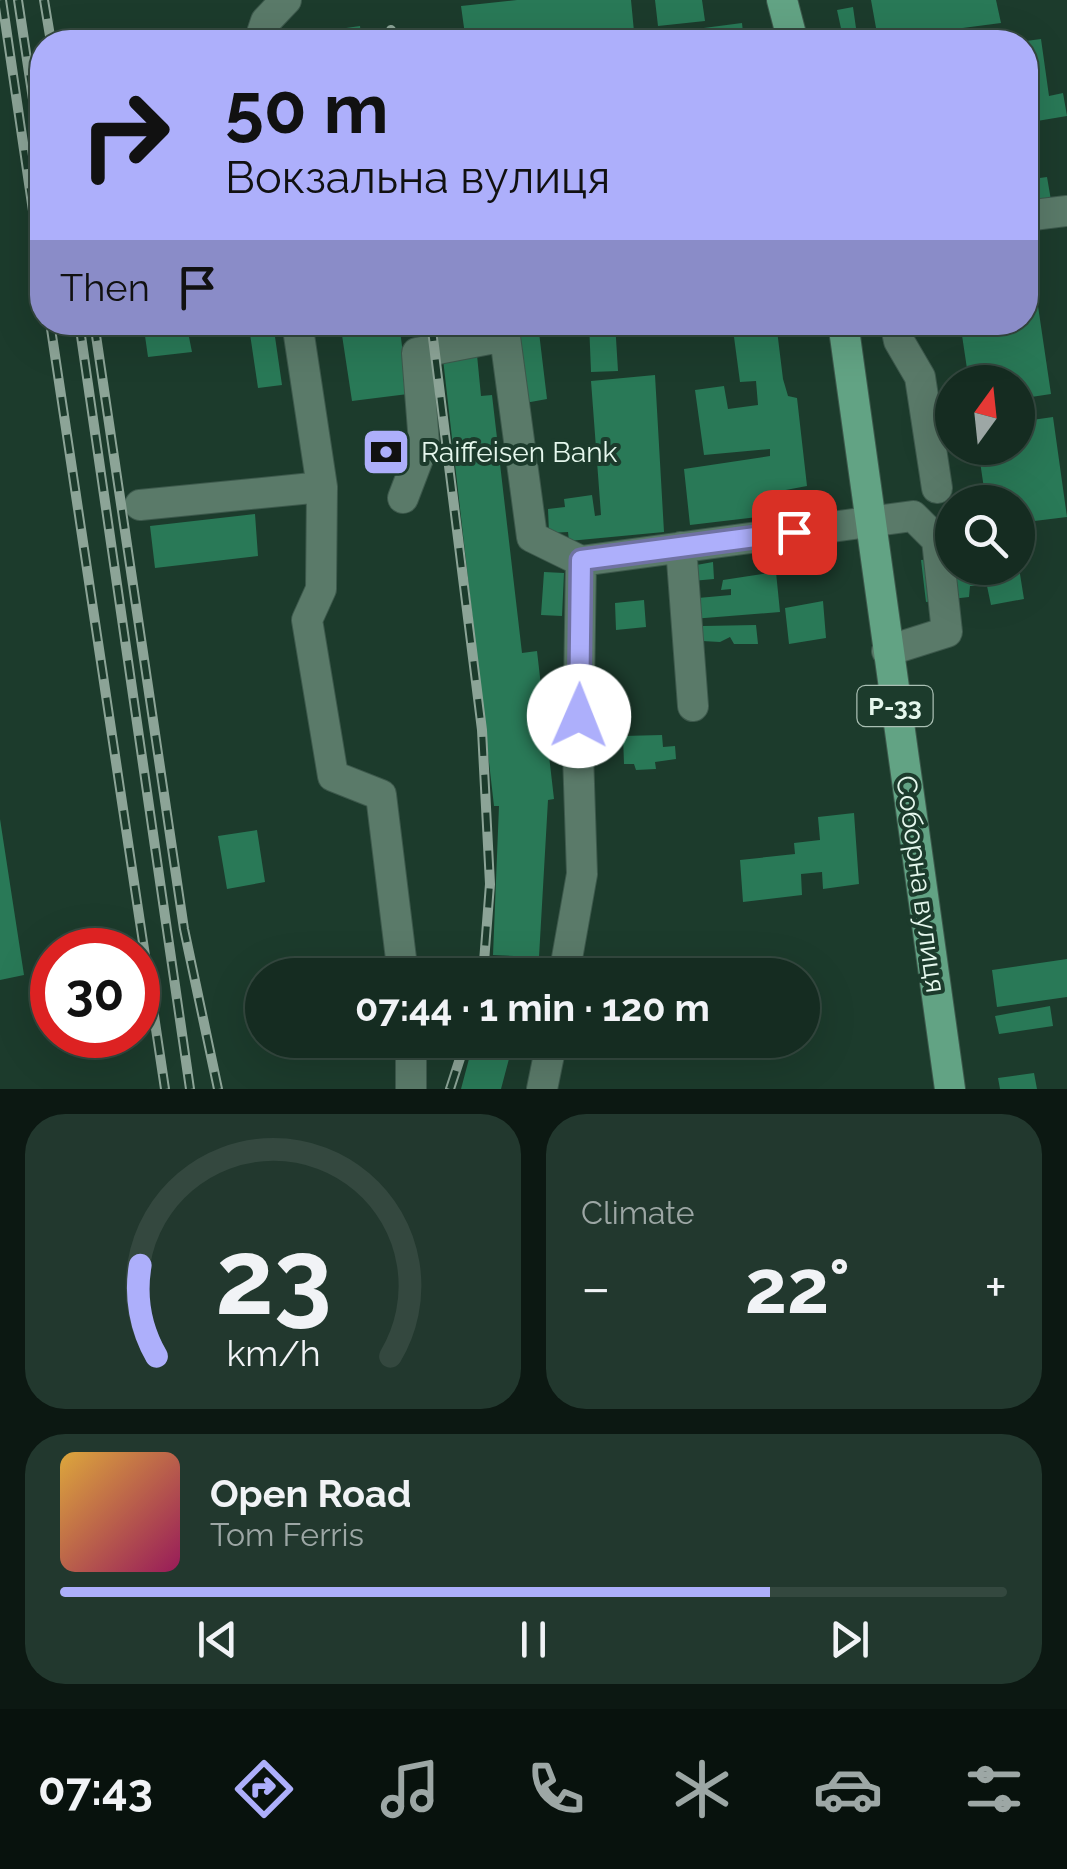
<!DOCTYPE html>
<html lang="en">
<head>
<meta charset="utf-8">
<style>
  body { margin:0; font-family:Raleway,sans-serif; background:#22382e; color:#f1f3f6; height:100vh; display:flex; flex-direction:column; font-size:38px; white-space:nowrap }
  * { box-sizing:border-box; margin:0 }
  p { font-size:32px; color:#9da7a5 }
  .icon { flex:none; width:55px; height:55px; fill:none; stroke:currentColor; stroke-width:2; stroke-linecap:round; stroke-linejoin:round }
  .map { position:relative; height:1089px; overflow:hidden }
  .details { display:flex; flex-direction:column; gap:25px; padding:25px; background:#0c1812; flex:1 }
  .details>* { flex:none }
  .hud { position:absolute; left:30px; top:30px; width:1008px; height:305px; border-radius:40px; box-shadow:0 10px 40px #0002,0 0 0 2px #34483f; background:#adaffb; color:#111; overflow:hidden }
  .needle { width:65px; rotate:15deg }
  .tools { position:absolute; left:935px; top:365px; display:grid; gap:20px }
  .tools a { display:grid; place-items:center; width:100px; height:100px; border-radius:50%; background:#152c21; box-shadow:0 10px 40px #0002,0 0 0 2px #34483f; font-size:50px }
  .speed { position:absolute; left:30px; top:928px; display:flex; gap:20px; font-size:50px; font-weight:700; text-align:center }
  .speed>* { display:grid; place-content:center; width:130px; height:130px; border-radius:50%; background:#152c21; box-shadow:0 10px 40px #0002,0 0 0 2px #34483f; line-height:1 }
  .speed .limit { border:15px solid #d22; background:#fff; color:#111 }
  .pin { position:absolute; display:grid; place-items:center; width:85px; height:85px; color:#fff; margin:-42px; border-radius:20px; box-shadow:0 5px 15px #0006 }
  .me { position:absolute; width:110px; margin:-55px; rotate:1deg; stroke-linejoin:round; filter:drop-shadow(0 0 8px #0008) }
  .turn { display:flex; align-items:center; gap:35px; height:210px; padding:0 30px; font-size:45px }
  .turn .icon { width:130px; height:130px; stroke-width:2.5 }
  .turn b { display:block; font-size:70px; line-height:85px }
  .then { display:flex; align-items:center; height:95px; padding:0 30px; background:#0003; gap:20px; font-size:38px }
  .big { font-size:75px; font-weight:700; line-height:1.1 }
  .details .widget { flex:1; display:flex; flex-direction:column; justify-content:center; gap:15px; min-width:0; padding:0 35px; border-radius:40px; background:#22382e }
  .details .dial { align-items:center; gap:0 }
  .dial svg { height:260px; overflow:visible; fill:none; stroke:#34483f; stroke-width:7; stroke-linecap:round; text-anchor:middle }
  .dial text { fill:#f1f3f6; stroke:none }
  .song { display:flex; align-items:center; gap:30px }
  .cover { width:120px; height:120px; border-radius:15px; background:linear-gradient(135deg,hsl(40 70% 55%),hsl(330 70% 35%)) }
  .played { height:10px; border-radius:5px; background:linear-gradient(90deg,#adaffb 75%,#34483f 75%) }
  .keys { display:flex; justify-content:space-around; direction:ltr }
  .heat { display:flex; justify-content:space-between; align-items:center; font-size:55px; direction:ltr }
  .details .tiles { flex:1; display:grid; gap:25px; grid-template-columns:1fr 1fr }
  .widget:last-child { grid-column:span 2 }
  .trip { position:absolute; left:245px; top:958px; width:575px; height:100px; border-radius:50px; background:#152c21; box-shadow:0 10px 40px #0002,0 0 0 2px #34483f; font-weight:700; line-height:100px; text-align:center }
  .tab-bar { display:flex; height:160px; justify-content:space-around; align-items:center; background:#08120d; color:#9da7a5 }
  .tab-bar .icon { width:70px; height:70px }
  .tab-bar .selected { color:#adaffb }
  .tab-bar b { font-size:45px; color:#f1f3f6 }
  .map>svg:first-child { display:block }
  .building { fill:#297957 }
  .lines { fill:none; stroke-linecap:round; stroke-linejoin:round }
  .minor-casing { stroke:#3d594c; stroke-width:32 }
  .major-casing { stroke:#3d594c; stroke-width:32 }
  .minor { stroke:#5a7a69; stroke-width:30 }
  .major { stroke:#62a384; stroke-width:30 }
  .rail-casing { stroke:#8ca497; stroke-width:10 }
  .rail { stroke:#1c3b2c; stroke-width:6; stroke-dasharray:19; stroke-linecap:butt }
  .route-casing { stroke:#7072a3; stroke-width:25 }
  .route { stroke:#adaffb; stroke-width:18 }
  .labels { text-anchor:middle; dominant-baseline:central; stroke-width:8; stroke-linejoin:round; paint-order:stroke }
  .shield { fill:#1c3b2c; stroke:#a9bfb3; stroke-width:2.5 }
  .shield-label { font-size:25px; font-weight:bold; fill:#e5f7ed }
  .poi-label { font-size:28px; fill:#e5f7ed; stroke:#1c3b2c; text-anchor:start }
  .street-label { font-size:28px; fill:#e5f7ed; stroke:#1c3b2c }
</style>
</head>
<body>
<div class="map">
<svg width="1067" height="1089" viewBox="0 0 1067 1089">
  <rect width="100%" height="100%" fill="#1c3b2c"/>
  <path class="building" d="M 517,0 L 631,0 L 635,42 L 466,42 L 461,6 Z
    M 655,0 L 702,0 L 705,21 L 658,26 Z
    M 871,0 L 996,0 L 1001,23 L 878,39 Z
    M 853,7 L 858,42 L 844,42 L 837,10 Z
    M 742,23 L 744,42 L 698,42 L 696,29 Z
    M 360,26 L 362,42 L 298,42 L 297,35 Z
    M 1041,39 L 1049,96 L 1063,93 L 1067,116 L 1037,121 L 1026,41 Z
    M 1025,114 L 1033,125 L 1039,169 L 1025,172 Z
    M 1047,177 L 1052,206 L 1025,210 L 1025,180 Z
    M 1034,279 L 1051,394 L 1018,399 L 1018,382 L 969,382 L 960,322 L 1025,322 L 1025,280 Z
    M 143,322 L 186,322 L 192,352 L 148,357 Z
    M 340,322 L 399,322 L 408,394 L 352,401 Z
    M 589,322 L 615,322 L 618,371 L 591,372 Z
    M 732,322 L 776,322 L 783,379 L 788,396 L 797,398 L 807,486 L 775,492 L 776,502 L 810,497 L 811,518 L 777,522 L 775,515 L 690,525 L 684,469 L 770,456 L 770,449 L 704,455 L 695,390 L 724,386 L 728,409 L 758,405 L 756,381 L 740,382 Z
    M 538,324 L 547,399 L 525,403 L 514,326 Z
    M 274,330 L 282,385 L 258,388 L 250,334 Z
    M 477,355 L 481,396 L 492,395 L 522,653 L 537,651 L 554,799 L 548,800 L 539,957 L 493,955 L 499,806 L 494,806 L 443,359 Z
    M 655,375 L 664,532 L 569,541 L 568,532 L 549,533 L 548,509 L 565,507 L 564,499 L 592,495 L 595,516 L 601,515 L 591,381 Z
    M 1053,417 L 1067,517 L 1018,523 L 1018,502 L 986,502 L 978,448 L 1018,448 L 1018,422 Z
    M 255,514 L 258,556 L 155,568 L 150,526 Z
    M 952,556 L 952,568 L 1019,568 L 1024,599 L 991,605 L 987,586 L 970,586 L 969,597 L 926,602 L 921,560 Z
    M 713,562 L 714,579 L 692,581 L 691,566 Z
    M 544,572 L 564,573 L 562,616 L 541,615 Z
    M 776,572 L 780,612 L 692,619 L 698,598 L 731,595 L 731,589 L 721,590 L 723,580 Z
    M 644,600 L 646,627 L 616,630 L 615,603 Z
    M 823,601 L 826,638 L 789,644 L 785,608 Z
    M 756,625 L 758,644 L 734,644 L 730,637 L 720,642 L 702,641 L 703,626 Z
    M 662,735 L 663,747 L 675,746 L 676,759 L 655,762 L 656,769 L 636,770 L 634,764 L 624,764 L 623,736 Z
    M 854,813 L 859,884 L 823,889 L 822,872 L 801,874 L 802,895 L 743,902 L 740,860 L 795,854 L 794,843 L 820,840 L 818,817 Z
    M 0,819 L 24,975 L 0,980 Z
    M 257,830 L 265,882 L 227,889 L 218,836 Z
    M 1067,959 L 1067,997 L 997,1007 L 992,970 Z
    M 1050,1006 L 1053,1026 L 999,1034 L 995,1016 Z
    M 474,1040 L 514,1040 L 501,1089 L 461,1089 Z
    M 1034,1073 L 1037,1089 L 1000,1089 L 998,1078 Z"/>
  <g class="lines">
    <g class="minor-casing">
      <path id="minor" d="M 259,42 L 266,21 L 286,0
        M 1025,216 L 1067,211
        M 297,322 L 322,487 L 321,589 L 307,620 L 333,776 L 381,795 L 403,975
        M 503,322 L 532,537 L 581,561
        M 895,322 L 899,341 L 920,377 L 937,488
        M 403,498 L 424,443 L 417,353 L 505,336
        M 140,505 L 322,487
        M 681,547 L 693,706
        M 564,975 L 582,874 L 578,754 L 581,561 L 913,516 L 937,540 L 947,632 L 887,651
        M 411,1089 L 411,1040
        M 542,1089 L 552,1040"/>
    </g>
    <g class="major-casing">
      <path id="major" d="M 782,0 L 793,42
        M 843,322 L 950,1089"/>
    </g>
    <use href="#minor" class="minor"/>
    <use href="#major" class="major"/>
    <g class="rail-casing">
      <path id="rail" d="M 2,0 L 42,272
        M 18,0 L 42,159
        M 44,0 L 51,42
        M 391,30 L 392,42
        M 50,322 L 165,1089
        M 79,322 L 190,1089
        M 94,322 L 184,929 L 218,1089
        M 431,322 L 482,730 L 490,884 L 483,975
        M 450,1089 L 466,1040"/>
    </g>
    <use href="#rail" class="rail"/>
  </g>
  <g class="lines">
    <g class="route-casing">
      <path id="route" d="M 579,716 L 581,560 L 794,532"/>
    </g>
    <use href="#route" class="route"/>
  </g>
  <defs>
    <g id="bank-square" transform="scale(2.5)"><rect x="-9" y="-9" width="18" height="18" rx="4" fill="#adaffb" stroke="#1c3b2c"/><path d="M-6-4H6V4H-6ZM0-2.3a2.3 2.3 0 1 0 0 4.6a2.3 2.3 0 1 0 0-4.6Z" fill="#111"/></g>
  </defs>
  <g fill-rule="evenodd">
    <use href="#bank-square" x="386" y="452"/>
  </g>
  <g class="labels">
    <rect class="shield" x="857.5" y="686" width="75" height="40" rx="8"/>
    <g class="shield-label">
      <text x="895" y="706">Р-33</text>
    </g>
    <g class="poi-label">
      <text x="421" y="452">Raiffeisen Bank</text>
    </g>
    <g class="street-label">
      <text transform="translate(921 884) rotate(82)">Соборна вулиця</text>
    </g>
  </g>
</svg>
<div class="tools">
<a><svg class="needle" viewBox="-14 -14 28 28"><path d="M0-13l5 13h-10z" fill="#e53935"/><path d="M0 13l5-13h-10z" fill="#9da7a5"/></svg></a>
<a><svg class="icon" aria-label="search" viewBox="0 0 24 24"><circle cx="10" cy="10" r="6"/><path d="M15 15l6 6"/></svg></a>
</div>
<div class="speed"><div class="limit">30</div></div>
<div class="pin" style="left:794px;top:532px;background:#d93025"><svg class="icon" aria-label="arrive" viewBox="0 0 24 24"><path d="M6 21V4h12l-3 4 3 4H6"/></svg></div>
<svg class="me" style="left:579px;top:716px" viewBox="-20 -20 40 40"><circle r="19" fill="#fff"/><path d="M0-13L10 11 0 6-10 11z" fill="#adaffb"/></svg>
<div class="trip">07:44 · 1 min · 120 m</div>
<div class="hud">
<div class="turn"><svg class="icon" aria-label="right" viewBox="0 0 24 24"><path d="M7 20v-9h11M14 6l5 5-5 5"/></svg><div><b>50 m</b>Вокзальна вулиця</div></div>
<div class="then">Then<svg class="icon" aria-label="arrive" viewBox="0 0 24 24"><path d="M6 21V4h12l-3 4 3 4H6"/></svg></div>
</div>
</div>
<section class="details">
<div class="tiles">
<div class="widget dial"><svg viewBox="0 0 100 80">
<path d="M14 69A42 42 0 1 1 86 69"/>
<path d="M14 69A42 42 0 0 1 9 41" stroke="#adaffb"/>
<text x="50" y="56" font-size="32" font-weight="700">23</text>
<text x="50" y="72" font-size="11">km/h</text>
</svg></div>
<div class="widget"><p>Climate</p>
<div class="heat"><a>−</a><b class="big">22°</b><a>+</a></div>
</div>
<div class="widget">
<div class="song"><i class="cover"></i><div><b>Open Road</b><p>Tom Ferris</p></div></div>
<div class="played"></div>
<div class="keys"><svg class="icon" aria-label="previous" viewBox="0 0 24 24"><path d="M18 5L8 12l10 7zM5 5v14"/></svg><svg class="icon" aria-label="pause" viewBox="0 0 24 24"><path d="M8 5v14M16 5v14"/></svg><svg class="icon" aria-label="next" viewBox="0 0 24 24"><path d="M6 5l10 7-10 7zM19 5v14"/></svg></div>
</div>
</div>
</section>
<nav class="tab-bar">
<b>07:43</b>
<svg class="icon selected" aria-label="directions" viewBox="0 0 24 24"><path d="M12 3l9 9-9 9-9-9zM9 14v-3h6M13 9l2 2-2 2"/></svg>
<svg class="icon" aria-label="music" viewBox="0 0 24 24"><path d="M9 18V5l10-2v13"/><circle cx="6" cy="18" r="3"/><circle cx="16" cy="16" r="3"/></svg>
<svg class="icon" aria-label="phone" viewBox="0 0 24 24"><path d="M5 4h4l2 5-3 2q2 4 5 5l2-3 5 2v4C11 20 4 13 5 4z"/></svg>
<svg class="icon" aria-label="climate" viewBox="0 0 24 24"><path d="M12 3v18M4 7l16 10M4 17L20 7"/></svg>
<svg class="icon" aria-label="car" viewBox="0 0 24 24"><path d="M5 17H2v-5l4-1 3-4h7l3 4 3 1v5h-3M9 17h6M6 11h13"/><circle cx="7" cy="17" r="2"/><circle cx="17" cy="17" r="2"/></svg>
<svg class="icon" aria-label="filters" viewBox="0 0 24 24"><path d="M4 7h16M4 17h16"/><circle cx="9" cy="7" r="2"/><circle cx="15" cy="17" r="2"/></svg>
</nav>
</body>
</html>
